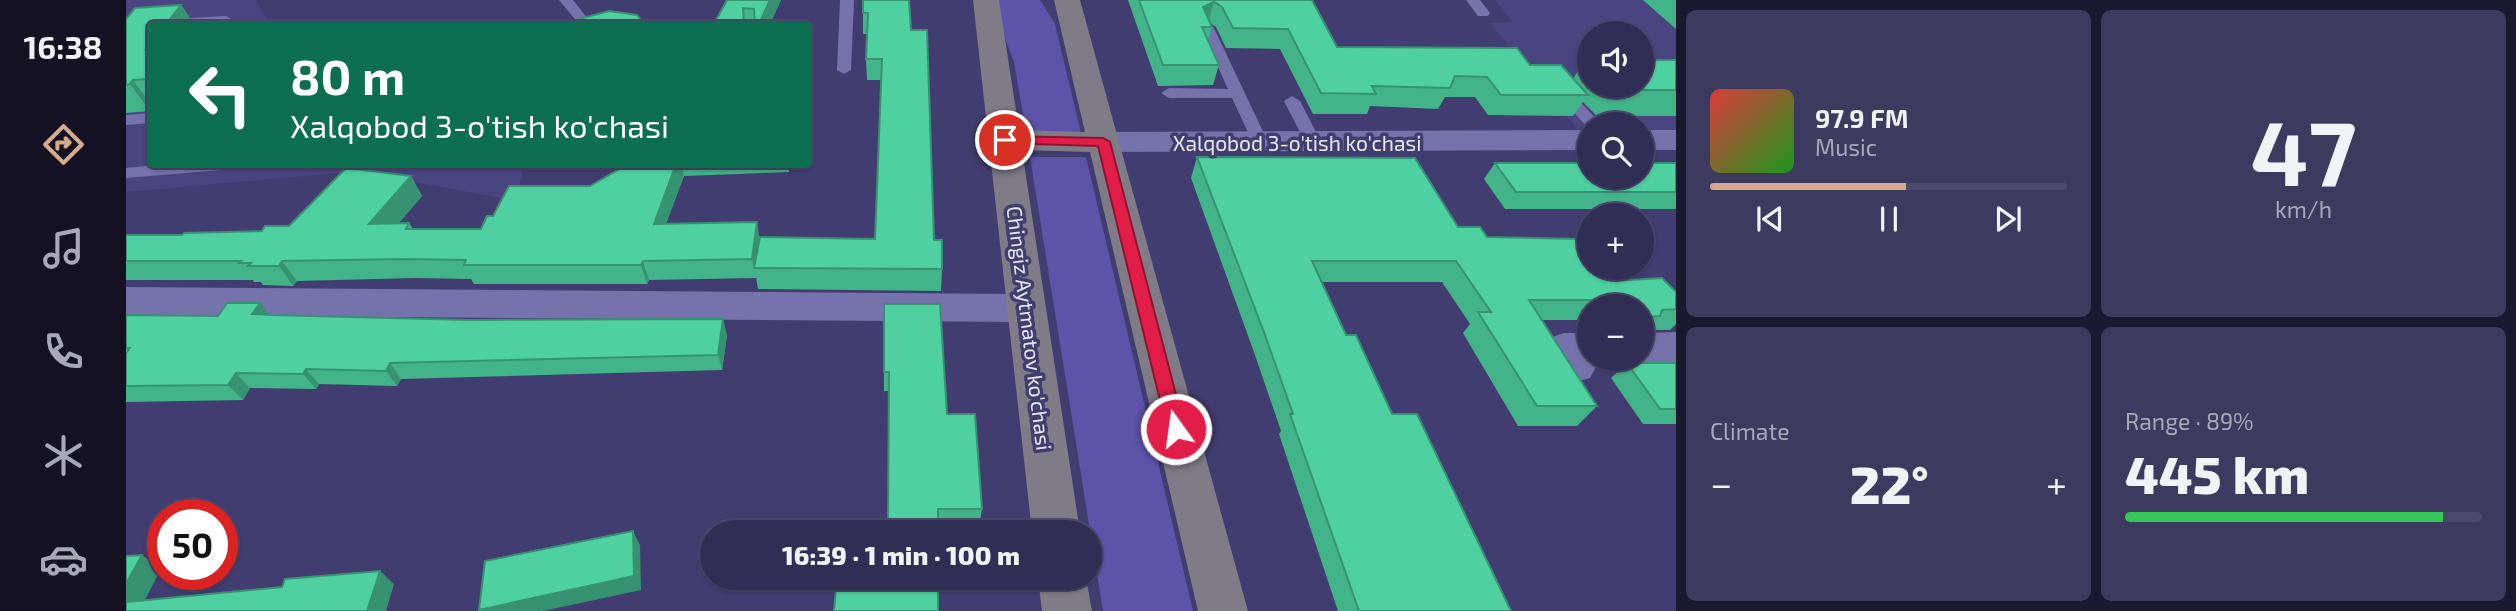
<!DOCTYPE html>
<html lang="en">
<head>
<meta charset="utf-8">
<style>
  body { margin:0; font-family:"Exo 2",sans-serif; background:#3d3a5f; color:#f1f3f6; height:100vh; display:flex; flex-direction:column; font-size:26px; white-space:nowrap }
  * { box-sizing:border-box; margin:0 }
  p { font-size:23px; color:#a8a8b9 }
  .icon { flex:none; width:38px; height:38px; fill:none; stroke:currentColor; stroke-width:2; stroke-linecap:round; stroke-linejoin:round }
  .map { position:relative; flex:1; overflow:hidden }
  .panel { display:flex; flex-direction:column; gap:10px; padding:10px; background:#1b192f; width:840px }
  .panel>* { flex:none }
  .banner { position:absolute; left:21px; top:21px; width:665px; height:147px; border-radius:7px; box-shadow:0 2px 5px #0004,0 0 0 2px #4c4a6c; background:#0b6e4f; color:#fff; overflow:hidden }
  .fabs { position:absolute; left:1451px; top:21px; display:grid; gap:14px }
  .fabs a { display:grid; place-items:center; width:77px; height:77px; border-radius:50%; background:#312e55; box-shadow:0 2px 5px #0004,0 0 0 2px #4c4a6c; font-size:35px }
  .speed { position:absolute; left:21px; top:499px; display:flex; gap:14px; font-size:35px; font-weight:700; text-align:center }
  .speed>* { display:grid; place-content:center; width:91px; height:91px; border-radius:50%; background:#312e55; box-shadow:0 2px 5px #0004,0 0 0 2px #4c4a6c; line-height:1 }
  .speed .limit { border:10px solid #d22; background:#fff; color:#111 }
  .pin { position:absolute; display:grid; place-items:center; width:60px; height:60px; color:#fff; margin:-30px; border:4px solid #fff; border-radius:50%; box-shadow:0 2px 7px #0007 }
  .me { position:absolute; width:77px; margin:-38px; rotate:346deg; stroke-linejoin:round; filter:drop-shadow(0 0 5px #0008) }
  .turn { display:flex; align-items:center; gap:24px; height:147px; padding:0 28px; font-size:32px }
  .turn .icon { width:91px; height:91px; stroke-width:2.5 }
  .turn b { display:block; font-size:49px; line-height:60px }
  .big { font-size:52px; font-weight:800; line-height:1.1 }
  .panel .widget { flex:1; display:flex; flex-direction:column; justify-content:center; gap:10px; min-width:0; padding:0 24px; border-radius:10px; background:#3d3a5f }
  .panel .dial { align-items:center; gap:0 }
  .dial b { font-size:91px; line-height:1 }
  .song { display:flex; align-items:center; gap:21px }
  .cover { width:84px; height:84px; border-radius:10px; background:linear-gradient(135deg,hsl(0 70% 55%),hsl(120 70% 35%)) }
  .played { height:7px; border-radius:4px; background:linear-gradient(90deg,#d6ab8b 55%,#4c4a6c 55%) }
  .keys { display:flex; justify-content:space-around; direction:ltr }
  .heat { display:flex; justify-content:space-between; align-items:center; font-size:38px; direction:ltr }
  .charge { height:10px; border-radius:5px; background:linear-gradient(90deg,#34c759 89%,#4c4a6c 0) }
  .panel .tiles { flex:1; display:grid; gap:10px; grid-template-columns:repeat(2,1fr) }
  .trip { position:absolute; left:574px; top:520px; width:402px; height:70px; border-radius:35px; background:#312e55; box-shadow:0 2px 5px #0004,0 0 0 2px #4c4a6c; font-weight:800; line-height:70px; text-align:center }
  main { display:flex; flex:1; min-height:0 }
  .tabs { display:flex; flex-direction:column; width:126px; justify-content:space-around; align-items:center; background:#141222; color:#a8a8b9 }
  .tabs .icon { width:49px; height:49px }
  .tabs .selected { color:#d6ab8b }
  .tabs b { font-size:32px; color:#f1f3f6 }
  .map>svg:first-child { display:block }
  .built { fill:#4a4581; fill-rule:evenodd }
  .green { fill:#5d54aa }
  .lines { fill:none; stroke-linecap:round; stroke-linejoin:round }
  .service { fill:#7673ac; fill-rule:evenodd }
  .minor { fill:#7673ac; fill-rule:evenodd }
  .secondary { fill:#7f7b87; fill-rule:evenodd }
  .wall { fill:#43b38a }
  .shaded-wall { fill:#379271 }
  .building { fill:#4ed0a1; stroke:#379271; stroke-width:2 }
  .route { fill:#e11d48; stroke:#92132f; stroke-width:2 }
  .labels { text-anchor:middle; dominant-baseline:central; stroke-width:7; stroke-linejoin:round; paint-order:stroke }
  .street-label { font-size:21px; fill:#e9e9fc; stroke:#413d71 }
</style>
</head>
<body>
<main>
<nav class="tabs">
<b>16:38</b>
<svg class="icon selected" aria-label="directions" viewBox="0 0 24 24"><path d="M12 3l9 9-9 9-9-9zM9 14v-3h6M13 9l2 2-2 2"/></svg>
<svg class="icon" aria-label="music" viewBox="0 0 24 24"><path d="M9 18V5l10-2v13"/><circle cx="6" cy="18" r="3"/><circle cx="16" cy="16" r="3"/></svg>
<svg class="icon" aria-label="phone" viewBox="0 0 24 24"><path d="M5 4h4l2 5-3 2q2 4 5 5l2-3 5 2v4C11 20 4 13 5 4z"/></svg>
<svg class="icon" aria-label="climate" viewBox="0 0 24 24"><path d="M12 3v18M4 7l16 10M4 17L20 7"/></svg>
<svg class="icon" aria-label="car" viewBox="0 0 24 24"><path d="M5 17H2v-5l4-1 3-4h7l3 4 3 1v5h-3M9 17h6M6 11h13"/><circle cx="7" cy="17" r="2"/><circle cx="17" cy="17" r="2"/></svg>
</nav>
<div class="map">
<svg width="1550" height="611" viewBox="0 0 1550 611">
  <rect width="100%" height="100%" fill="#413d71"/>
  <path class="built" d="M 0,0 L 130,0 L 143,24 L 24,24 L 24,164 L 398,165 L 389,201 L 232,171 L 0,192 Z
    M 1369,0 L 1550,0 L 1550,130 L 1516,130 L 1516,124 L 1463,124 L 1463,129 L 1451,129 L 1364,23 L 1387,22 ZM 1463,33 L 1516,33 L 1516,86 L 1463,86 Z"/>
  <path class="green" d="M 868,0 L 914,0 L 929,24 L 955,133 L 900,132 L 888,62 L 870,14 Z
    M 904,157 L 960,157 L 1067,611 L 977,611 Z"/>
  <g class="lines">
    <path class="service" d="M 433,0 L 447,0 L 466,24 L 453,24 Z
      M 714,0 L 728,0 L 725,70 L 718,74 L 711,70 Z
      M 1340,0 L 1354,0 L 1364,13 L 1362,16 L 1352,16 Z
      M 100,16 L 107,20 L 104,24 L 24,24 L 24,27 L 21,24 L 28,20 Z
      M 1081,24 L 1088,28 L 1142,142 L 1140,145 L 1128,145 L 1106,98 L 1043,98 L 1035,93 L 1043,88 L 1102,89 L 1074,28 Z
      M 1434,85 L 1439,86 L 1475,124 L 1463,124 L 1461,127 L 1427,89 Z
      M 1166,96 L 1174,101 L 1195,142 L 1193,145 L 1187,147 L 1179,142 L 1158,101 Z
      M 24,113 L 24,123 L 0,125 L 0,115 Z
      M 39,164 L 116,164 L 108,169 L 0,178 L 0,168 Z"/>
    <path class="minor" d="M 1463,130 L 1463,150 L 977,152 L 966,149 L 961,142 L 966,135 L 977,132 Z
      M 1516,130 L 1550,130 L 1550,150 L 1516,150 Z
      M 0,287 L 901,294 L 915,298 L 920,308 L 915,318 L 901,322 L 0,315 Z
      M 1550,332 L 1550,364 L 1516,364 L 1502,359 L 1516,359 L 1516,333 Z
      M 1438,333 L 1463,333 L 1463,359 L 1478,359 L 1468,363 L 1470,367 L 1464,378 C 1435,388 1430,372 1418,349 L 1424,338 Z"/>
    <path class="secondary" d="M 847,0 L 873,0 L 893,130 L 959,132 L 928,0 L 954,0 L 1122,611 L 1072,611 L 964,152 L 896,150 L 954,532 L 906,532 Z
      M 912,578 L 960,578 L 966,611 L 916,611 Z"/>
  </g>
  <path class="wall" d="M 601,0 L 655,0 L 644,24 L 588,24 Z
    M 737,0 L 785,30 L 808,240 L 816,269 L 815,291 L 632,289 L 630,277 L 630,278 L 523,280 L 521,284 L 348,284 L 345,279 L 290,278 L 171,281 L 167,286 L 137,285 L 135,282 L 128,282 L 127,280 L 0,280 L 0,235 L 56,235 L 136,231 L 163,226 L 285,176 L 296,196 L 272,224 L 283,223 L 287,229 L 355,229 L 367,216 L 464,186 L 500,164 L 664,164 L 663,172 L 558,176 L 540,223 L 634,239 L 749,239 L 755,80 L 741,80 L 740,59 L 741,34 L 737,34 Z
    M 1002,0 L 1186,0 L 1211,47 L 1404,65 L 1447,79 L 1459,59 L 1463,59 L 1463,86 L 1516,86 L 1550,60 L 1550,116 L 1471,116 L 1457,102 L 1447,116 L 1362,115 L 1349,97 L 1319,97 L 1312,109 L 1244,106 L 1241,114 L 1187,114 L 1154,49 L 1100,48 L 1090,27 L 1084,23 L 1086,27 L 1082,40 L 1093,65 L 1087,85 L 1032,86 Z
    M 1517,0 L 1550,0 L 1550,29 Z
    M 55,5 L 68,24 L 24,24 L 24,111 L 0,113 L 0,19 Z
    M 1071,157 L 1332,227 L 1485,281 L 1550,292 L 1550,324 L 1544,330 L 1520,330 L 1516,335 L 1516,306 L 1463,306 L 1463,320 L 1416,320 L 1471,406 L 1451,426 L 1392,426 L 1337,333 L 1344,324 L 1316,282 L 1195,282 L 1220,335 L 1385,611 L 1212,611 L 1153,434 L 1155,431 L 1129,355 L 1065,178 Z
    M 1369,163 L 1550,163 L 1550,209 L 1379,209 L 1358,179 Z
    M 758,304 L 821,414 L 856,509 L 853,526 L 812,526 L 762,522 L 762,391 L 758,391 Z
    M 0,315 L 144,315 L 601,335 L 596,370 L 275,379 L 271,386 L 193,384 L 190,389 L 124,388 L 117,400 L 0,402 Z
    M 1501,363 L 1550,363 L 1550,424 L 1517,424 L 1485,378 Z"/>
  <path class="shaded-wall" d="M 644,0 L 655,0 L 644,24 L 633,24 Z
    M 1088,2 L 1082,22 L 1077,7 Z
    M 55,5 L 68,24 L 40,24 Z
    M 7,80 L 24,103 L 24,111 L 4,84 Z
    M 550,164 L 555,164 L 558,176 L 533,243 L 528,224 Z
    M 285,176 L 296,196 L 255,243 L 243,224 Z
    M 631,222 L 634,241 L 628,268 L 630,278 L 626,259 Z
    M 156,261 L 171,281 L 167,286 L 153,266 Z
    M 517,261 L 523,280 L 521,284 L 515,265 Z
    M 134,303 L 147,319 L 126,314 Z
    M 597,319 L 601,335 L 596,370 L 592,355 Z
    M 264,363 L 275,379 L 271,386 L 260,371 Z
    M 180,369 L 193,384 L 190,389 L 177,374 Z
    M 110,373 L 124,388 L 117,400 L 102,385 Z
    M 507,531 L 514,545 L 515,590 L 417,611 L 355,611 L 353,610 Z
    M 16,555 L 35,569 L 13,611 L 0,610 L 0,584 Z
    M 254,571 L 268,584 L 260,611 L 241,611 Z"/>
  <path class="building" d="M 601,0 L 644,0 L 633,24 L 629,24 L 628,9 L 617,8 L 618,24 L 588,24 Z
    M 737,0 L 783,0 L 785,30 L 801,30 L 808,240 L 816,240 L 816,269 L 628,268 L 634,237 L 749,239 L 756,59 L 740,59 L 742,13 L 737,13 Z
    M 1013,0 L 1186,0 L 1211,47 L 1391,48 L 1404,65 L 1435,65 L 1462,95 L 1375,95 L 1361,77 L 1329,76 L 1324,88 L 1246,86 L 1250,94 L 1195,93 L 1162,29 L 1107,28 L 1096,7 L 1088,2 L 1077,7 L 1086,27 L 1076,27 L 1093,65 L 1037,65 Z
    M 55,5 L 40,24 L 24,24 L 24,43 L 20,49 L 24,48 L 24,79 L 7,80 L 4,84 L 0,85 L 0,19 L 9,8 Z
    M 483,11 L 511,15 L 518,24 L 448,24 L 453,19 Z
    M 1516,60 L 1550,60 L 1550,90 L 1490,90 L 1486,86 L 1516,86 Z
    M 1071,157 L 1289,158 L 1332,227 L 1354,227 L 1361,237 L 1454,239 L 1463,251 L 1463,268 L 1475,268 L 1485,281 L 1536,278 L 1550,292 L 1550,309 L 1536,310 L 1534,316 L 1516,317 L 1516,306 L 1503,306 L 1497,300 L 1403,300 L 1471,406 L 1411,406 L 1352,312 L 1365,312 L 1330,261 L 1186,261 L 1220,335 L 1230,335 L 1266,414 L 1291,414 L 1385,611 L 1233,611 L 1164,414 L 1167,414 L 1139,335 Z
    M 1369,163 L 1463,163 L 1463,177 L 1516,177 L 1516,163 L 1550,163 L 1550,192 L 1390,192 Z
    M 502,164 L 550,164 L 528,224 L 631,222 L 626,259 L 517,261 L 515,265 L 338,265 L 340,260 L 278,259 L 156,261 L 153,266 L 122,266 L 125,263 L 113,263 L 115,261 L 0,261 L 0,235 L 56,235 L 58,233 L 136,231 L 139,226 L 163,226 L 220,168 L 285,176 L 243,224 L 283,223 L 280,229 L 355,229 L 361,216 L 367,216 L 383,186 L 464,186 Z
    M 101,303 L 134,303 L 126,314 L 146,315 L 343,320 L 597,319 L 592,355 L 264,363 L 260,371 L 180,369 L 177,374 L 110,373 L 102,385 L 0,386 L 0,353 L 4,348 L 0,348 L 0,315 L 92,316 Z
    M 758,304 L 814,304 L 821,414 L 849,414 L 856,509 L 812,509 L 812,532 L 714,532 L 716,520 L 762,522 L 763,372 L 758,372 Z
    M 1501,363 L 1550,363 L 1550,409 L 1534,409 Z
    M 507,531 L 508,576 L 353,610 L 359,561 Z
    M 16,555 L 0,584 L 0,556 Z
    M 254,571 L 241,611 L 0,611 L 0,602 L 156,587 L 159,579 Z
    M 711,578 L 812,578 L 812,611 L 708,611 Z"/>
  <path class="route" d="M 879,136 L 977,138 L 984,142 L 1059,429 L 1057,434 L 1050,436 L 1044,434 L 1041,429 L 972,146 L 874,143 L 872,140 Z"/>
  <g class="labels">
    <g class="street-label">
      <text x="1171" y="142">Xalqobod 3-o'tish ko'chasi</text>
      <text transform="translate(904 328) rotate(83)">Chingiz Aytmatov ko'chasi</text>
    </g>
  </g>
</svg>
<div class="fabs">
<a><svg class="icon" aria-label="sound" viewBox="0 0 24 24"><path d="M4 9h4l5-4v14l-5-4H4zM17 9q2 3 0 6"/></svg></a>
<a><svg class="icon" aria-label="search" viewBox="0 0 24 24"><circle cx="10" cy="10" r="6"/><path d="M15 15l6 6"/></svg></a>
<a>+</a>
<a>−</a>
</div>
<div class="speed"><div class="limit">50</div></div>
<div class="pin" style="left:879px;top:140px;background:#d93025"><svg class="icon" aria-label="arrive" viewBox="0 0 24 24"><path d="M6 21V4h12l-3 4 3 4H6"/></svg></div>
<svg class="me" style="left:1050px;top:429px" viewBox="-20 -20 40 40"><circle r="17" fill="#e11d48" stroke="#fff" stroke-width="3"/><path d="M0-11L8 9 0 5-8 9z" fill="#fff"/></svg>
<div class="trip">16:39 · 1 min · 100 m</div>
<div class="banner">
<div class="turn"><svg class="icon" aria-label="left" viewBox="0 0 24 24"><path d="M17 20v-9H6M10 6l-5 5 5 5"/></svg><div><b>80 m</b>Xalqobod 3-o'tish ko'chasi</div></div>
</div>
</div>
<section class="panel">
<div class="tiles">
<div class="widget">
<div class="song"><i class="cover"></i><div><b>97.9 FM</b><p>Music</p></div></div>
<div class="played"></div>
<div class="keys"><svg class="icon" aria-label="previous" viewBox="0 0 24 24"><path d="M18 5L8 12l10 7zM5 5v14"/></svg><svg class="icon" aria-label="pause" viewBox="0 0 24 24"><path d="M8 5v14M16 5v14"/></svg><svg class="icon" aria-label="next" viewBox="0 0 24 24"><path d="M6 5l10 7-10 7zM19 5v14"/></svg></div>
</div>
<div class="widget dial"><b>47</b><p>km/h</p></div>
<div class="widget"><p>Climate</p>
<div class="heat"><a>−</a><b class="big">22°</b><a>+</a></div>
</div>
<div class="widget"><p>Range · 89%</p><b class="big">445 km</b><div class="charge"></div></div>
</div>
</section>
</main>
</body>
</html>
